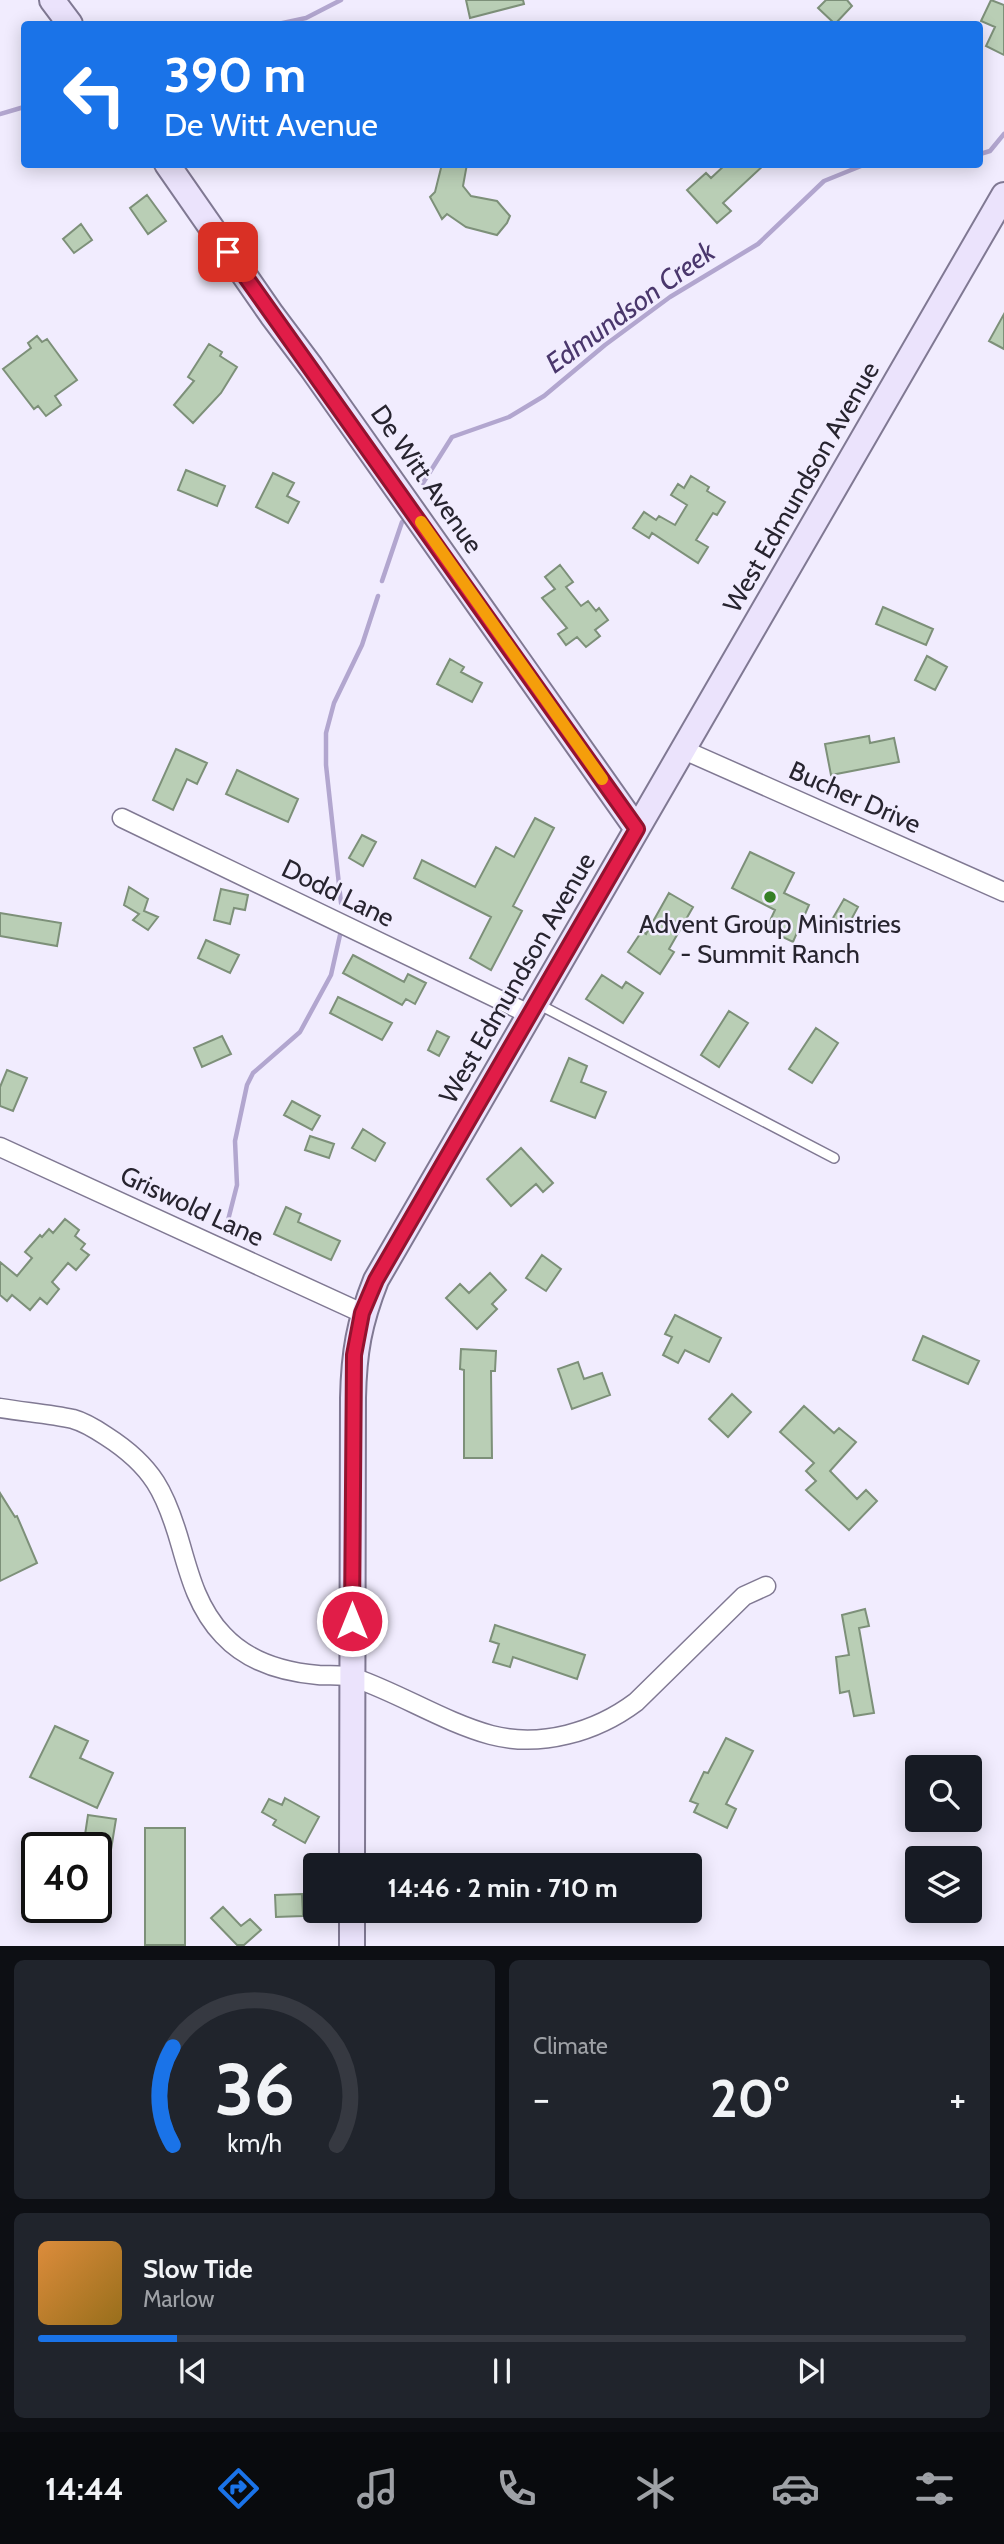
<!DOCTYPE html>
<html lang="en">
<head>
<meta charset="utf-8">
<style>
  body { margin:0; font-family:Cabin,sans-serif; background:#20242c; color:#f1f3f6; height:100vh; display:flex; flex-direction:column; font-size:26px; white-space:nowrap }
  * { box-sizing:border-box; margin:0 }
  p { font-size:23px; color:#9ea1a6 }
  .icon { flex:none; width:38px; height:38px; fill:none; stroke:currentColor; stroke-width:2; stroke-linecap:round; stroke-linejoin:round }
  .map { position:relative; height:1946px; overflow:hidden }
  .drawer { display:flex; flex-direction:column; gap:14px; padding:14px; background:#0d0f14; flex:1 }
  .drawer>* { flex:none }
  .top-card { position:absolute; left:21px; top:21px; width:962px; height:147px; border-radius:7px; box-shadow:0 4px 18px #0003; background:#1a73e8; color:#fff; overflow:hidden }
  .fabs { position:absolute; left:905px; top:1755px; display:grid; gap:14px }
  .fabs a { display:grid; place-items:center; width:77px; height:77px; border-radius:7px; background:#171b24; box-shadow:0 4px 18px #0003; font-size:35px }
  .speed { position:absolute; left:21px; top:1832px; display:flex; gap:14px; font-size:35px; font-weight:700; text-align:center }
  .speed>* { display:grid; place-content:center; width:91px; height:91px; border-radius:50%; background:#171b24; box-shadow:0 4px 18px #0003; line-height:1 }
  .speed .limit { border:4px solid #111; border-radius:10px; background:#fff; color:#111 }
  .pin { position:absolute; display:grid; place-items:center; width:60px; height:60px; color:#fff; margin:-30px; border-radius:14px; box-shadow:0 4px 10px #0006 }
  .me { position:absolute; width:77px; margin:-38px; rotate:0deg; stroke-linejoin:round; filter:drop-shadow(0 0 5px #0008) }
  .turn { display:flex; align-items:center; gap:24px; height:147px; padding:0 28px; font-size:32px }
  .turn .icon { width:91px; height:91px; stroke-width:2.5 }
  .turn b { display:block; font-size:49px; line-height:60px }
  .big { font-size:52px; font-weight:800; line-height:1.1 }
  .drawer .widget { flex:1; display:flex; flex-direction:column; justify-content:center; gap:10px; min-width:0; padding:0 24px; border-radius:10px; background:#20242c }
  .drawer .dial { align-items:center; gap:0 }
  .dial svg { height:182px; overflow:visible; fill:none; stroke:#363941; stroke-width:7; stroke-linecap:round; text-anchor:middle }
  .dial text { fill:#f1f3f6; stroke:none }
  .song { display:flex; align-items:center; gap:21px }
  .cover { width:84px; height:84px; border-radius:10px; background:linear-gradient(135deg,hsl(30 70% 55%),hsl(40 70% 35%)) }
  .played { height:7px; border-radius:4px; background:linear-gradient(90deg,#1a73e8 15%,#363941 15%) }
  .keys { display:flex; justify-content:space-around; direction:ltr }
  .heat { display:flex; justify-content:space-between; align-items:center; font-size:38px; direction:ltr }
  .drawer .tiles { flex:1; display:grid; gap:14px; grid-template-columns:1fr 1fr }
  .widget:last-child { grid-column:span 2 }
  .trip { position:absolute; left:303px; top:1853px; width:399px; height:70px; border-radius:7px; background:#171b24; box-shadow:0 4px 18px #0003; font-weight:800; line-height:70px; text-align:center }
  .dock { display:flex; height:112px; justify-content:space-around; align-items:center; background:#090b0e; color:#9ea1a6 }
  .dock .icon { width:49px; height:49px }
  .dock .current { color:#1a73e8 }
  .dock b { font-size:32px; color:#f1f3f6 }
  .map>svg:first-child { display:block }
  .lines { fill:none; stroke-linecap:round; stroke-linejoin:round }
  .stream { stroke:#b2a6cf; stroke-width:4.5 }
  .building { fill:#b9ceb5; stroke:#7d9079; stroke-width:2 }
  .lane-casing { stroke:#807993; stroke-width:12 }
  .street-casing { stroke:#807993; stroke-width:21 }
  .secondary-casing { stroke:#807993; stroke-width:28 }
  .lane { stroke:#fff; stroke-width:9 }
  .street { stroke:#fff; stroke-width:18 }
  .secondary { stroke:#ebe3fc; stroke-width:24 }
  .route-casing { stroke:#92132f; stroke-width:18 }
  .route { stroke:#e11d48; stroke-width:12 }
  .slow { stroke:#f59e0b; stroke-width:12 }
  .poi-dot { fill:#367f26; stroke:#f1ecfe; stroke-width:2.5 }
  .labels { text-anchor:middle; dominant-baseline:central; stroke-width:5; stroke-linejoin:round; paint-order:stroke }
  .street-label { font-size:26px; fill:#27242f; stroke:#f1ecfe }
  .poi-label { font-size:26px; fill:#27242f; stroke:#f1ecfe }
  .water-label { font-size:28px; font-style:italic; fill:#4a376c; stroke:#f1ecfe }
</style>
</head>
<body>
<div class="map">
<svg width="1004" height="1946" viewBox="0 0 1004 1946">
  <rect width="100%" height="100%" fill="#f1ecfe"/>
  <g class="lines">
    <path class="stream" d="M 278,24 L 306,18 L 341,0
      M 0,114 L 24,107
      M 980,154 L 990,151 L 1004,134
      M 423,483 L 452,437 L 509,417 L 544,396 L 605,345 L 670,297 L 758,244 L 824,181 L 866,164
      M 382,581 L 402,522
      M 341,903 L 326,765 L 326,733 L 334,703 L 362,645 L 378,596
      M 226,1228 L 237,1185 L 235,1141 L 247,1085 L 253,1073 L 300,1032 L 331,975 L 340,935"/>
  </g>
  <path class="building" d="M 466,0 L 523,0 L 524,4 L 470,18 Z
    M 826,0 L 847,0 L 852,6 L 835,24 L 818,8 Z
    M 991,0 L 1004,5 L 1004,55 L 986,46 L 995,27 L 981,21 Z
    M 442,164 L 467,164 L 463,186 L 471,196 L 497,201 L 510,216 L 507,223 L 497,235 L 466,227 L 447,214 L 442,219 L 430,197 L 435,192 Z
    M 726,164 L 765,164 L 723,203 L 731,211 L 717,223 L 687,190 L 706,173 L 711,178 Z
    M 147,195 L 166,221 L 148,234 L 130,208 Z
    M 81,224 L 92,240 L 74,253 L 63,239 Z
    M 1004,314 L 1004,349 L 989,341 Z
    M 37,336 L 42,342 L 47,339 L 77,380 L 55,396 L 61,405 L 46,416 L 38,406 L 34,409 L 3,369 L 31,348 L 28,343 Z
    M 209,344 L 222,352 L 220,356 L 237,367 L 221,393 L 193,423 L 174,405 L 194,381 L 188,377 Z
    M 186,470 L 225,486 L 217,506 L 178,490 Z
    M 273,473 L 294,483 L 287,496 L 299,502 L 288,523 L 256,507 Z
    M 691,476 L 709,487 L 707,491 L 725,502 L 717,515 L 713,513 L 696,540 L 708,547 L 698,563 L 652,533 L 649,538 L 633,528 L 644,512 L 656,520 L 659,516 L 675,525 L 687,505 L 671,495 L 678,484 L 684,488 Z
    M 560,565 L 573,582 L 566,587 L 581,606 L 588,601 L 596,611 L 599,608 L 608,620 L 595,630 L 600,636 L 586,647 L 577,637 L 566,645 L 558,634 L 567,628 L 542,598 L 555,589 L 545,577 Z
    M 883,607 L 933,629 L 926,645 L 876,624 Z
    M 927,656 L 947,667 L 935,690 L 915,680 Z
    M 450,659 L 464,667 L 461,672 L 482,683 L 472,702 L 437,684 Z
    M 869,736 L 870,743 L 894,738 L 899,762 L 831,775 L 825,744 Z
    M 176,749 L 207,763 L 197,784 L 187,779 L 173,810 L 153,800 Z
    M 237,770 L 298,799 L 288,822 L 226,794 Z
    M 535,818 L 554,828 L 513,906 L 522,911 L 491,970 L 470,958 L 491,917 L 414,878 L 422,860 L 475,887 L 496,847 L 514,857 Z
    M 362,835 L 376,842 L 363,866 L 349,858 Z
    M 750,852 L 794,873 L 784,893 L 809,905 L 793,942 L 766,929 L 775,910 L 732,888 Z
    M 129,887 L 148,899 L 144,911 L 158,917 L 148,930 L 133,920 L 139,914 L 124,905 Z
    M 221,889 L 248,895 L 245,910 L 234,908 L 230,924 L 214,920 Z
    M 669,893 L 693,907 L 669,949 L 674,952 L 660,974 L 628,952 L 642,931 L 646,934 Z
    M 844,899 L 858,907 L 845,931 L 830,923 Z
    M 0,913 L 61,923 L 57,946 L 0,936 Z
    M 206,940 L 239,955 L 230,973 L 198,958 Z
    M 353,955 L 404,982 L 408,974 L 426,983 L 415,1004 L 406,999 L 402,1005 L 343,973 Z
    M 602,975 L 622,988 L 626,982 L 643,993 L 623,1023 L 586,999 Z
    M 338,997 L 392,1023 L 382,1040 L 330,1013 Z
    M 729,1011 L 748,1023 L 719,1067 L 701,1055 Z
    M 816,1028 L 838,1043 L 812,1083 L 789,1069 Z
    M 437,1031 L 449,1037 L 439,1056 L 428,1050 Z
    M 222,1036 L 231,1054 L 202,1067 L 194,1048 Z
    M 569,1058 L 587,1066 L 581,1082 L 606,1092 L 595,1118 L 551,1101 Z
    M 7,1070 L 27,1078 L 13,1111 L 0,1106 L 0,1087 Z
    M 292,1101 L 320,1116 L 312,1130 L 284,1115 Z
    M 363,1129 L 385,1143 L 375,1161 L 352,1148 Z
    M 310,1136 L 334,1144 L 329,1158 L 305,1150 Z
    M 521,1148 L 553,1183 L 543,1192 L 536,1184 L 511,1206 L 487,1179 Z
    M 286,1207 L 301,1214 L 298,1222 L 340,1241 L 331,1260 L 274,1234 Z
    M 65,1219 L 79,1230 L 75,1236 L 85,1244 L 81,1249 L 89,1255 L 76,1270 L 68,1263 L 52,1282 L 59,1289 L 47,1304 L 40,1298 L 30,1310 L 12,1295 L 7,1301 L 0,1295 L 0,1262 L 17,1276 L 32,1258 L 25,1252 L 40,1235 L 42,1237 L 49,1229 L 53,1233 Z
    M 542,1255 L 561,1269 L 546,1291 L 526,1278 Z
    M 490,1273 L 506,1290 L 492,1304 L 497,1309 L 477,1329 L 446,1298 L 460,1284 L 469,1293 Z
    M 675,1315 L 721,1338 L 709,1362 L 685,1350 L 678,1363 L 663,1355 L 672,1337 L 665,1334 Z
    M 923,1336 L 979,1361 L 968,1384 L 913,1360 Z
    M 461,1349 L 496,1351 L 495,1371 L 491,1371 L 492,1458 L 464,1458 L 464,1370 L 460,1369 Z
    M 578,1362 L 584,1379 L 602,1373 L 610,1395 L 572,1409 L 558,1369 Z
    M 732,1394 L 751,1412 L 728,1437 L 709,1419 Z
    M 804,1406 L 834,1433 L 839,1428 L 856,1442 L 830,1471 L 857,1499 L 866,1490 L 877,1501 L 849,1530 L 806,1490 L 816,1481 L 806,1471 L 814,1463 L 780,1432 Z
    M 0,1493 L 15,1517 L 17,1516 L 37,1563 L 0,1581 Z
    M 865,1609 L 869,1626 L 859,1628 L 874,1713 L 854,1716 L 849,1691 L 840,1693 L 836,1657 L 849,1655 L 842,1615 Z
    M 495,1625 L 585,1655 L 577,1679 L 513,1657 L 510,1667 L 493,1662 L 499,1644 L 490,1641 Z
    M 55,1726 L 88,1741 L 80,1758 L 113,1773 L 97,1808 L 30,1777 Z
    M 726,1738 L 753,1751 L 726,1804 L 736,1809 L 727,1828 L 694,1812 L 698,1804 L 690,1801 L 704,1772 L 708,1773 Z
    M 285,1798 L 319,1817 L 305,1843 L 273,1825 L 276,1820 L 262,1812 L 269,1799 L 282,1805 Z
    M 88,1815 L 116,1819 L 108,1868 L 96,1866 L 96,1848 L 83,1848 Z
    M 145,1828 L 185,1828 L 185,1945 L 145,1945 Z
    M 302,1894 L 303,1916 L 276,1917 L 275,1895 Z
    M 223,1907 L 241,1926 L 250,1919 L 261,1930 L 244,1945 L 237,1945 L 211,1918 Z"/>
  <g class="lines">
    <g class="lane-casing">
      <path id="lane" d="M 538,1004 L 834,1158"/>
    </g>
    <g class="street-casing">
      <path id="street" d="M 684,750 L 1004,892
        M 122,818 L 531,1015
        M 0,1147 L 362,1313
        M 0,1408 C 24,1412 50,1414 73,1419 C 84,1422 97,1430 106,1436 C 153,1466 166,1493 181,1546 C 190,1578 199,1610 223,1635 C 248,1662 282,1672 318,1675 C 330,1676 344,1674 355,1678 C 401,1694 444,1722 491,1735 C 541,1748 596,1732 636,1702 L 744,1596 L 766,1586"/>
    </g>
    <g class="secondary-casing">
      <path id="secondary" d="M 52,0 L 70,24
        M 167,164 L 272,315 L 311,367 L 637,829
        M 352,1866 L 353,1398 C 354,1352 359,1323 376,1280 L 1004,195
        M 352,1911 L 352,1946"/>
    </g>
    <use href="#lane" class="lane"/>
    <use href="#street" class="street"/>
    <use href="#secondary" class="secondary"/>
  </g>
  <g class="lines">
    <g class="route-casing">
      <path id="route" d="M 228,252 L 637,829 L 376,1280 L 362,1313 L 354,1355 L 352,1621"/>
    </g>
    <use href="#route" class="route"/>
    <path class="slow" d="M 421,522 L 602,779"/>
  </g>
  <circle class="poi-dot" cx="770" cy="897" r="7"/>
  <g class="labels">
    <g class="street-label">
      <text transform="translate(427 479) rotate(55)">De Witt Avenue</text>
      <text transform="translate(801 487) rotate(-60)">West Edmundson Avenue</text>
      <text transform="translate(855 797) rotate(24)">Bucher Drive</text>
      <text transform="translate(338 893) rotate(26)">Dodd Lane</text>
      <text transform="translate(517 978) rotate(-60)">West Edmundson Avenue</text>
      <text transform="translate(192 1206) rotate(25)">Griswold Lane</text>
    </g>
    <g class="poi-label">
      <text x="770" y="924">Advent Group Ministries<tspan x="770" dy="30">- Summit Ranch</tspan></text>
    </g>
    <g class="water-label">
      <text transform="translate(630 307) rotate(-36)">Edmundson Creek</text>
    </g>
  </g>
</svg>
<div class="fabs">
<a><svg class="icon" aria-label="search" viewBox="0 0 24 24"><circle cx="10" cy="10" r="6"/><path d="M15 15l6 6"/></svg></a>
<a><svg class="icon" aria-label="layers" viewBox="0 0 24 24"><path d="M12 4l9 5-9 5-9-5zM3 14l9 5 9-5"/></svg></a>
</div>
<div class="speed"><div class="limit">40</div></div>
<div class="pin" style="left:228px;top:252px;background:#d93025"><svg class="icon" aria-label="arrive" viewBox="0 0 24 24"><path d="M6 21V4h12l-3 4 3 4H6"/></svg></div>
<svg class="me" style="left:352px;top:1621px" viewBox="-20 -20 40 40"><circle r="17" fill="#e11d48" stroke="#fff" stroke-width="3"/><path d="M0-11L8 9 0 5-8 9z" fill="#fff"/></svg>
<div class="trip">14:46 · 2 min · 710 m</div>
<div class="top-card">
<div class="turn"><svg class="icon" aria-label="left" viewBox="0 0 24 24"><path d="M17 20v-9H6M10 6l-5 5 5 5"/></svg><div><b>390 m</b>De Witt Avenue</div></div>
</div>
</div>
<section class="drawer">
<div class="tiles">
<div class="widget dial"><svg viewBox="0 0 100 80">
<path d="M14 69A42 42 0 1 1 86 69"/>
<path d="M14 69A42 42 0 0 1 14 26" stroke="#1a73e8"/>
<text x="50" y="56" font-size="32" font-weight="700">36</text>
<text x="50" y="72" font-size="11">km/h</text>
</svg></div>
<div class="widget"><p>Climate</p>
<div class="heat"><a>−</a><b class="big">20°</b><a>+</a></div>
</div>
<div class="widget">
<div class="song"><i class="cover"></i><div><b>Slow Tide</b><p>Marlow</p></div></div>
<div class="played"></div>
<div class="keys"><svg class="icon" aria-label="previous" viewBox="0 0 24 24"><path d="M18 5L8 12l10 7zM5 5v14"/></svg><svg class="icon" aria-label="pause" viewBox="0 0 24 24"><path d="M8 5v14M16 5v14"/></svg><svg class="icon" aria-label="next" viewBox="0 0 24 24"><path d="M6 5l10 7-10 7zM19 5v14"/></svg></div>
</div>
</div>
</section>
<nav class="dock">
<b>14:44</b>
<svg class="icon current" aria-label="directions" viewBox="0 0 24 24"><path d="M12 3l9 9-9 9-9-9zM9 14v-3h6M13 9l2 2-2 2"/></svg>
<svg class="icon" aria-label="music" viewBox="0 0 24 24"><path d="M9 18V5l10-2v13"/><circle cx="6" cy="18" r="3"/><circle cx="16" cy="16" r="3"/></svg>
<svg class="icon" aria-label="phone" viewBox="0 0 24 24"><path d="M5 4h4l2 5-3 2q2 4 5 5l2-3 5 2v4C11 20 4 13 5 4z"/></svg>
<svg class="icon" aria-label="climate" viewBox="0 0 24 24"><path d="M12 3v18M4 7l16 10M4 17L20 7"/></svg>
<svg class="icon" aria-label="car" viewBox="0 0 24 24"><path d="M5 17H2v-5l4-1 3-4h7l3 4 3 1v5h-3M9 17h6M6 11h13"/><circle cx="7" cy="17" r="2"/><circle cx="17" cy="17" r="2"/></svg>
<svg class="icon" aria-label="filters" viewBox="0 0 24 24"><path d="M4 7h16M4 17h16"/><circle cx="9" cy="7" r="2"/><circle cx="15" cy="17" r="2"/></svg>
</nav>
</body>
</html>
